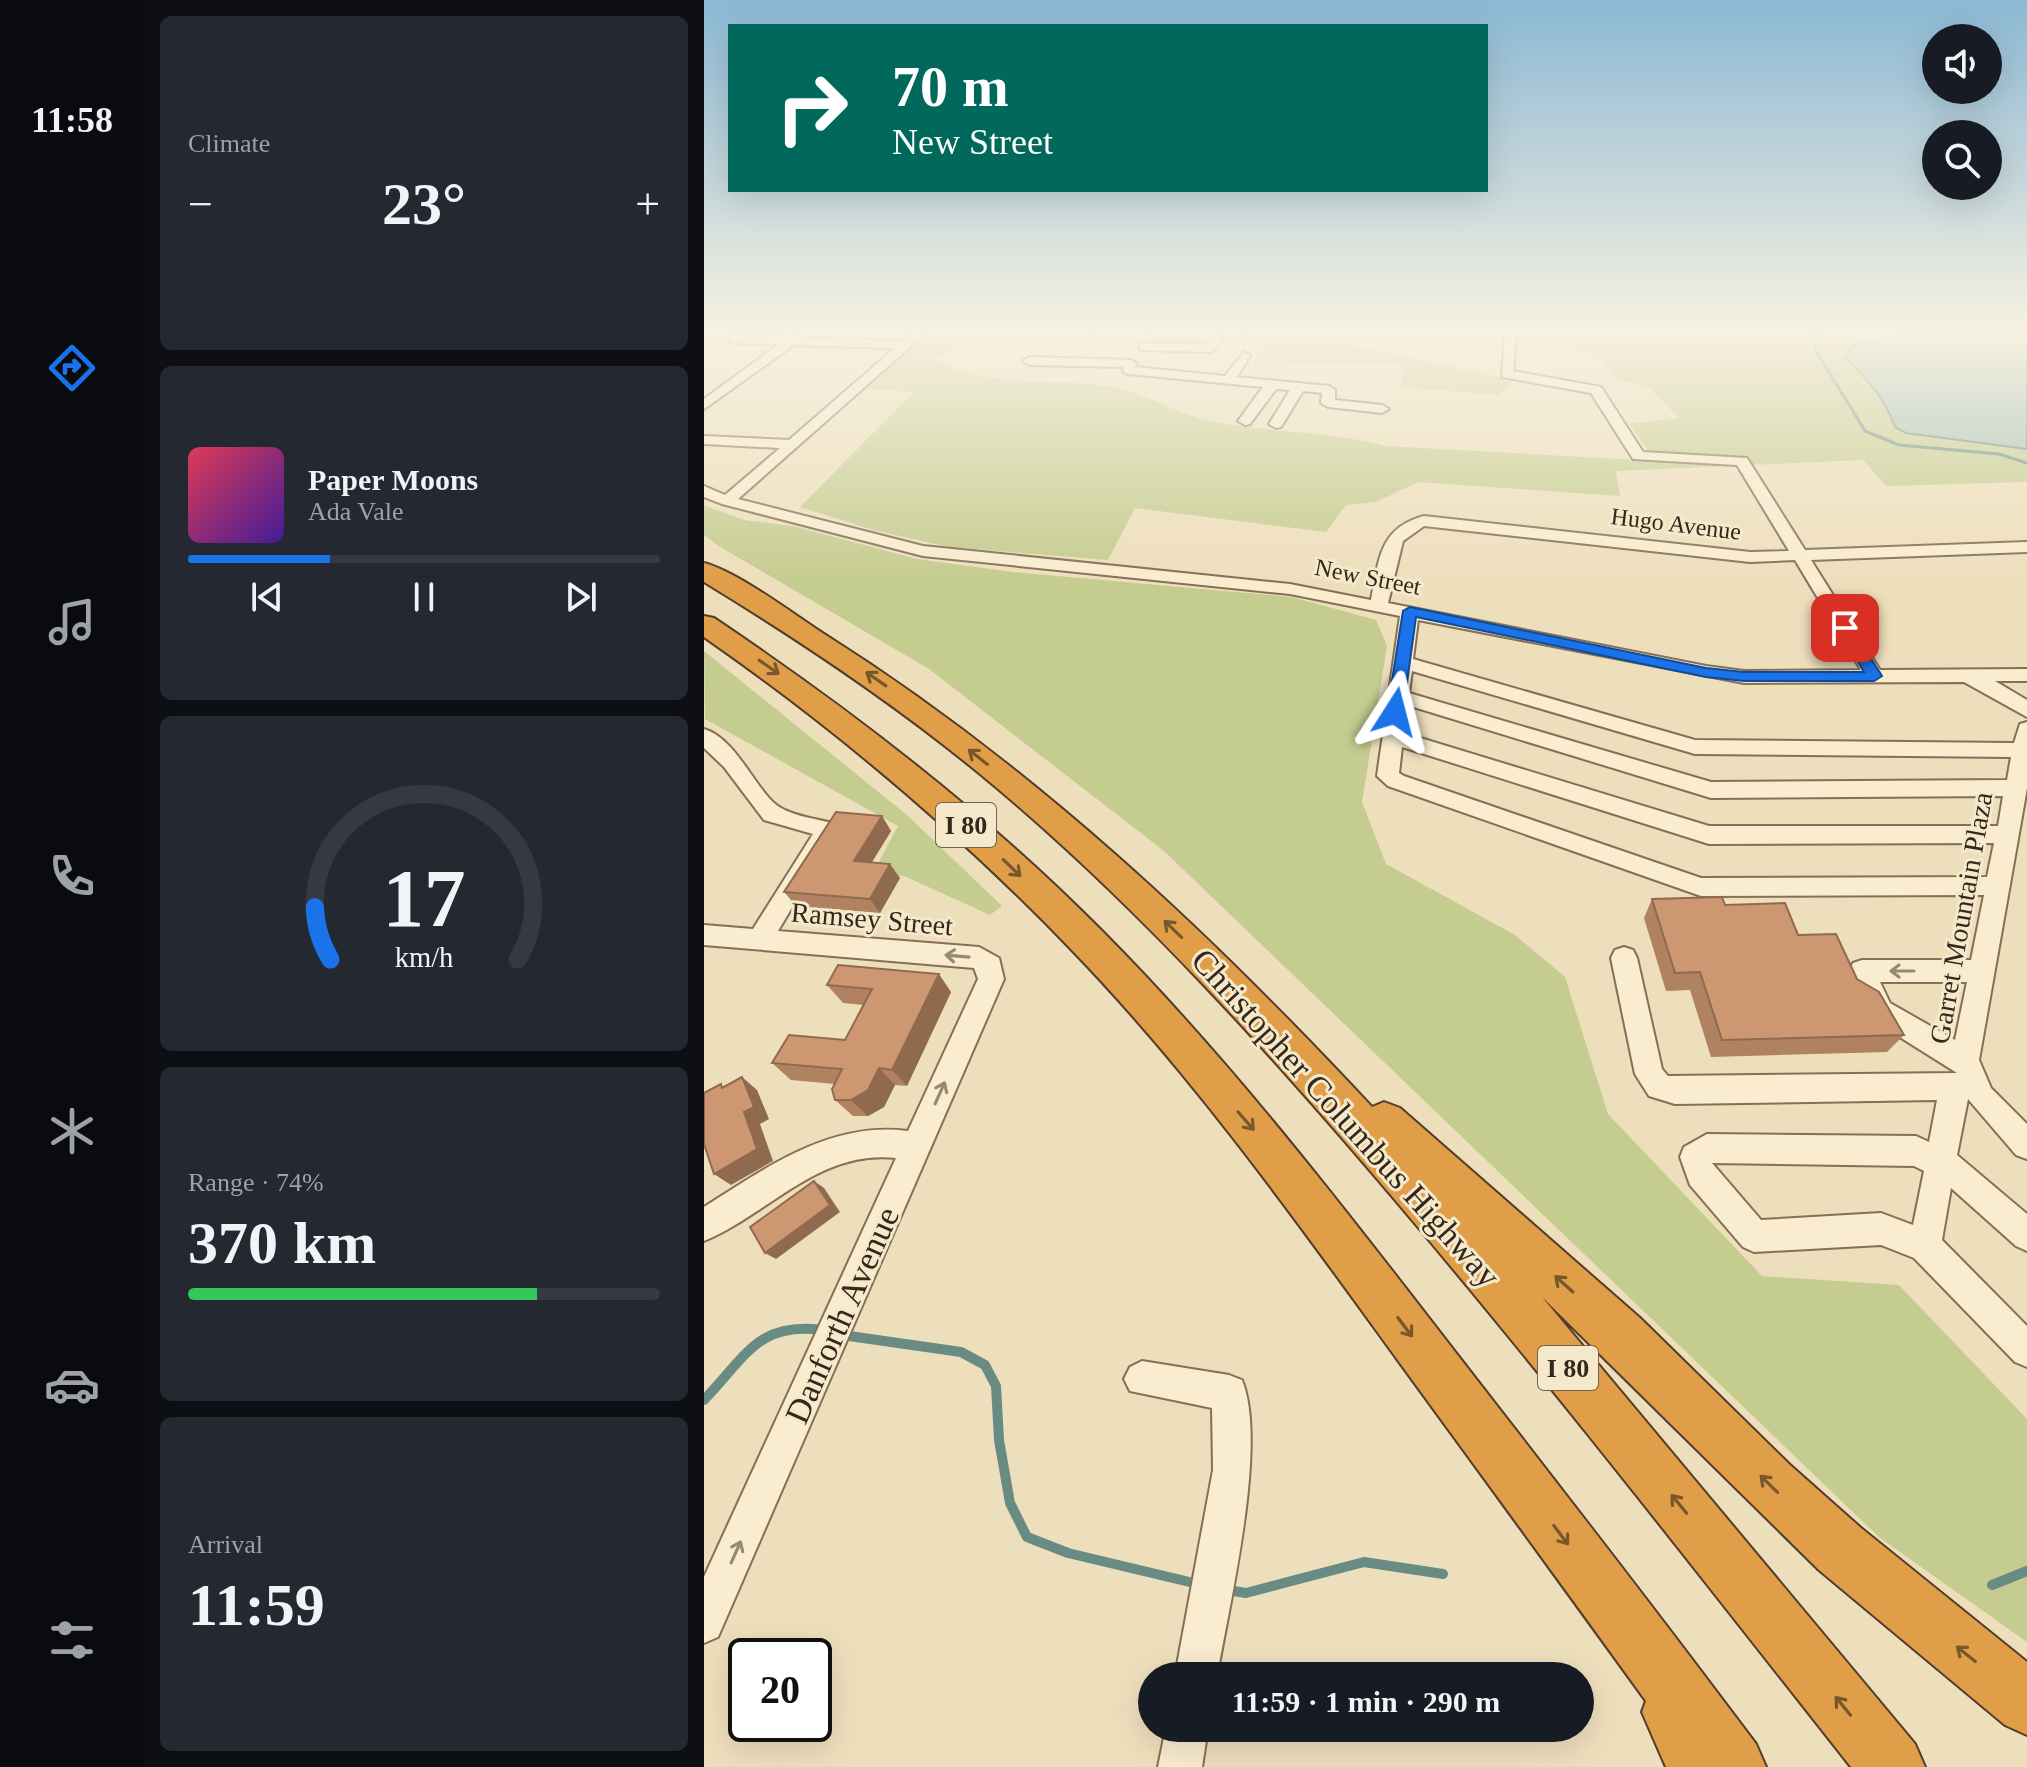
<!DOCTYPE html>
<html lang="en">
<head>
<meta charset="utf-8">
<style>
  body { margin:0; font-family:Georgia,serif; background:#242831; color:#f1f3f6; height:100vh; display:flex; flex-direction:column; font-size:30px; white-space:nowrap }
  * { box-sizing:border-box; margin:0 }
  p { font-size:26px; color:#9ea1a6 }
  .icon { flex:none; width:44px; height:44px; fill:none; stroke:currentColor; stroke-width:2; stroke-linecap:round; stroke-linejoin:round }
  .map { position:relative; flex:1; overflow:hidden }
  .panel { display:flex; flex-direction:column; gap:16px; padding:16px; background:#0d0f14; width:560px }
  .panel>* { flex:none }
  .top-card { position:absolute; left:24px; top:24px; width:760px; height:168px; border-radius:0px; box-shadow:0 8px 32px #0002; background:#00695c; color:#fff; overflow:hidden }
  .fabs { position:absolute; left:1218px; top:24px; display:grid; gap:16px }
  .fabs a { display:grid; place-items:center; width:80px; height:80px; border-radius:50%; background:#171b24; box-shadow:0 8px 32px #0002; font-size:40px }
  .speed { position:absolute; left:24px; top:1638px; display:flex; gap:16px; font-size:40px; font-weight:700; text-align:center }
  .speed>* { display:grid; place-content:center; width:104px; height:104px; border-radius:50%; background:#171b24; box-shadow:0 8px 32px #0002; line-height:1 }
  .speed .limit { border:4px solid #111; border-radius:12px; background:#fff; color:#111 }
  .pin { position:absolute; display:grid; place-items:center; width:68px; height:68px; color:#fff; margin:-34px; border-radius:16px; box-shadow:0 4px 12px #0006 }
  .me { position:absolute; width:88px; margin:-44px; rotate:9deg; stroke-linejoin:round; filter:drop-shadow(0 0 6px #0008) }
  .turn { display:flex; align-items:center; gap:28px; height:168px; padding:0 32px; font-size:36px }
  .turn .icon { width:104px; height:104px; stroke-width:2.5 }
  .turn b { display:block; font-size:56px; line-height:68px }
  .big { font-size:60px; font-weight:600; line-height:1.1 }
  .panel .widget { flex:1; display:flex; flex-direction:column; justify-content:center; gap:12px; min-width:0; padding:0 28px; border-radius:12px; background:#242831 }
  .panel .dial { align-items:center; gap:0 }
  .dial svg { height:208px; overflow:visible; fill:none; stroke:#363941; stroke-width:7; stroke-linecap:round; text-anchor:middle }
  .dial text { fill:#f1f3f6; stroke:none }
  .song { display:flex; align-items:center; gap:24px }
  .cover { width:96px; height:96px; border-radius:12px; background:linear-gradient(135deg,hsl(350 70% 55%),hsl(260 70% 35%)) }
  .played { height:8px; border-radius:4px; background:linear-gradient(90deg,#1a73e8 30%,#363941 30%) }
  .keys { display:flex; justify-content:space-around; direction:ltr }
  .heat { display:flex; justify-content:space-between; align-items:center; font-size:44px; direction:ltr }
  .charge { height:12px; border-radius:6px; background:linear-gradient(90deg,#34c759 74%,#363941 0) }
  .trip { position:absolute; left:434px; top:1662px; width:456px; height:80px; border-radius:40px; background:#171b24; box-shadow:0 8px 32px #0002; font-weight:600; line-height:80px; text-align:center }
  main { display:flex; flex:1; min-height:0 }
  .dock { display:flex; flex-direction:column; width:144px; justify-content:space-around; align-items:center; background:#090b0e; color:#9ea1a6 }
  .dock .icon { width:56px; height:56px }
  .dock .active { color:#1a73e8 }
  .dock b { font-size:36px; color:#f1f3f6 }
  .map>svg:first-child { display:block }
  .green { fill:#c5cc90 }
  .water { fill:#a0bfb6; stroke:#688c83; stroke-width:2 }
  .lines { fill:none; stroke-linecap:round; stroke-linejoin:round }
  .stream-far1 { stroke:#688c83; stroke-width:3 }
  .stream { stroke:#688c83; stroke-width:10 }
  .minor-casing { stroke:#856f56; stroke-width:4 }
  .highway-casing { stroke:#533d2a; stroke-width:4 }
  .minor { fill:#f9eccf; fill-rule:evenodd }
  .highway { fill:#e19e49; fill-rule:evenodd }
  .wall { fill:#b08261 }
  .shaded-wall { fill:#906a4f }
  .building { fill:#cd9771; stroke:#906a4f; stroke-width:2 }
  .oneway { stroke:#79572d }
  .oneway2 { stroke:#968a75 }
  .route { fill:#1a73e8; stroke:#114b97; stroke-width:2 }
  .labels { text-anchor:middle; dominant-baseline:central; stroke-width:6; stroke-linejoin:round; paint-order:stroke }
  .far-street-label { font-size:24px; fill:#34271b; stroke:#f5e9cc }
  .shield { fill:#f5e9cc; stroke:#6e6150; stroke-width:2 }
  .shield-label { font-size:26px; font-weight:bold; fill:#34271b }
  .street-label { font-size:28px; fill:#34271b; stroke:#f5e9cc }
  .near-street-label { font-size:34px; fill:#34271b; stroke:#f5e9cc }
</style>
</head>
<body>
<main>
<nav class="dock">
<b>11:58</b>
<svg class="icon active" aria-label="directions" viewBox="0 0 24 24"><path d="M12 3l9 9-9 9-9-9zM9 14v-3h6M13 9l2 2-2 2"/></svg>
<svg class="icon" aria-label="music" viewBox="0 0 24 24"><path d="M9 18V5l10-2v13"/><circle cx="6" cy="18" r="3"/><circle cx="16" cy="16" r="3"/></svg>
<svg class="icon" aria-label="phone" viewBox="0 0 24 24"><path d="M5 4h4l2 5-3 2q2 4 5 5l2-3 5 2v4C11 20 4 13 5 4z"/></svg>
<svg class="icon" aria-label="climate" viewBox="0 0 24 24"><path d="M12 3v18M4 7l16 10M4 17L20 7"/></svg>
<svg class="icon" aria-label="car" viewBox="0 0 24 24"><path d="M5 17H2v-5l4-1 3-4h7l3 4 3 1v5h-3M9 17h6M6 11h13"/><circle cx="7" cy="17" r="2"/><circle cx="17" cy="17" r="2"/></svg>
<svg class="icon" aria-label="filters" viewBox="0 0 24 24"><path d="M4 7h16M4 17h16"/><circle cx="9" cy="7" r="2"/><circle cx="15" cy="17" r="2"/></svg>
</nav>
<section class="panel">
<div class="widget"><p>Climate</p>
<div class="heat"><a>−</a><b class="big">23°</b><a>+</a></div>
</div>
<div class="widget">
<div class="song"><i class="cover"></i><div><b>Paper Moons</b><p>Ada Vale</p></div></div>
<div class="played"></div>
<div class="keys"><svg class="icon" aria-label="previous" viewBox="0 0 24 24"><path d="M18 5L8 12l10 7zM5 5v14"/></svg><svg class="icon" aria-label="pause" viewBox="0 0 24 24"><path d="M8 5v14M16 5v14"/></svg><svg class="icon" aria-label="next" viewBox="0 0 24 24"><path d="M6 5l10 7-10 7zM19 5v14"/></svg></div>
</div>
<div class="widget dial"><svg viewBox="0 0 100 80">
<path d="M14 69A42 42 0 1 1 86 69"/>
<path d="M14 69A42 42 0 0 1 8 49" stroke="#1a73e8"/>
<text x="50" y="56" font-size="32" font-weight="700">17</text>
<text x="50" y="72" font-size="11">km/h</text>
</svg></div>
<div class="widget"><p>Range · 74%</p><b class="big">370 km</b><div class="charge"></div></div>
<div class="widget"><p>Arrival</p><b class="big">11:59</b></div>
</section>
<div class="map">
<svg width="1323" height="1767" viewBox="0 0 1323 1767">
  <rect width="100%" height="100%" fill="#eedfbc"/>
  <path class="green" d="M 271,332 L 366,332 L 362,337 C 318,334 269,338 230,359 C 296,391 342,376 409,387 C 442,393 473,414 507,421 C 565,433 624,431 682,446 L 952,461 L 925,424 L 975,418 L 945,388 L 915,380 L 892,356 L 851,341 L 818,339 L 820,332 L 1036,332 L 1061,337 L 1088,332 L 1216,332 L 1199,334 L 1172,387 L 1183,403 L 1191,427 L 1202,433 L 1323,449 L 1323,482 L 1182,486 L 1159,460 L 912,471 L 916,496 L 714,482 L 672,502 L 642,505 L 622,532 L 431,508 L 404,560 L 245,547 L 169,530 L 96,507 L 210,392 L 161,389 L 211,344 Z
    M 561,332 L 637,333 L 648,345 L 810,380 L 796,395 L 697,387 L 700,366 L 550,361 Z
    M 0,505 L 40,520 L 89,526 L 213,559 L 309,572 L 588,597 L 672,620 L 683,646 L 658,802 L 682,864 L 811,935 L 861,977 L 904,1114 L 1058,1276 L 1195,1285 L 1323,1419 L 1323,1642 L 1176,1538 L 460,851 L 225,669 L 13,545 L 0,535 Z
    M 0,651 L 203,815 L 298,906 L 286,915 L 200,876 L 169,873 L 194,826 L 1,719 Z"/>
  <path class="water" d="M 1216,332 L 1323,332 L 1323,449 L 1202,433 L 1191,427 C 1180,396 1164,380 1141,358 L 1151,344 Z"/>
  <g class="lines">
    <path class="stream-far1" d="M 1116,332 L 1109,336 L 1112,351 L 1161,431 L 1195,445 L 1295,454 L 1323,463"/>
    <path class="stream" d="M 138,1335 L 257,1352 L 281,1365 L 292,1386 L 295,1440 L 306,1503 L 323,1537 L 364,1553 L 494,1584
      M 0,1400 C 41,1358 53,1321 119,1330
      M 1288,1585 L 1323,1571
      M 524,1590 L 542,1593 L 660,1562 L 739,1574"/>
    <g class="minor-casing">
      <path id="minor" d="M 210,332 L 223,332 L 34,499 L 219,546 L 586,584 L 667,600 C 675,560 675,528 720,516 L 1046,552 L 1085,551 L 1033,465 L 929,459 L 887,393 L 798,377 L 801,332 L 813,332 L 809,371 L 897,387 L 939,452 L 1043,458 L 1101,550 L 1323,542 L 1323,552 L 1107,560 L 1176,670 L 1323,669 L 1323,681 L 1291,681 L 1323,700 L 1323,717 L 1260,682 L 1040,683 L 714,620 L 709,659 L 991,740 L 1310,743 L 1316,724 L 1323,722 L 1323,788 L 1275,1060 L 1287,1088 L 1323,1124 L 1323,1159 L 1312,1155 L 1264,1099 L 1253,1155 L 1323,1214 L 1323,1251 L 1312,1246 L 1247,1188 L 1238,1240 L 1323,1326 L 1323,1367 L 1311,1362 L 1210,1258 L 1177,1245 L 1050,1252 L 1039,1247 L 986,1185 L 976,1157 L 980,1147 L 1003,1134 L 1212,1136 L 1225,1142 L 1233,1100 L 971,1104 L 945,1096 L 931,1074 L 907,958 L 911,950 L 920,947 L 929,950 L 933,958 L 958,1069 L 964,1076 L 1253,1073 L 1167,1019 L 1145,971 L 1149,963 L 1158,960 L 1267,960 L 1280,895 L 997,896 L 684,786 L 673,776 L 696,616 L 586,594 L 219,556 L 18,504 L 0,497 L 0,486 L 21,495 L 76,448 L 0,444 L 0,436 L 85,440 L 191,348 L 90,345 L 0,409 L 0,399 L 75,344 L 31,343 L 27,342 L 27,336 L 91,334 L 97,338 L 199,341 ZM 720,526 L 1046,562 L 1091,560 L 1157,670 L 1040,671 L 1002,666 L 684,603 L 699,541 ZM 708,671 L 991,754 L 1307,757 L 1303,780 L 1007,782 L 705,693 ZM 703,705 L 1007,798 L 1299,796 L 1294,826 L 1005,826 L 700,733 ZM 698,747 L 1005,844 L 1290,843 L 1283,877 L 997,878 L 700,776 L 695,773 ZM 1176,982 L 1263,982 L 1251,1040 L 1186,1003 ZM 1008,1163 L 1210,1166 L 1220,1171 L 1209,1225 L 1177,1213 L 1057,1220 Z
        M 376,332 L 388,332 L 379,341 L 373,337 Z
        M 444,332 L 514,334 L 520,338 L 508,352 L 436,350 L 436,344 L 440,343 L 504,344 L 506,341 L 449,338 Z
        M 541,332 L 553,332 L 546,338 Z
        M 540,352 L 546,356 L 533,377 L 625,386 L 631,390 L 631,400 L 678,405 L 685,409 L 678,413 L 624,407 L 617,403 L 618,393 L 599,391 L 577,427 L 572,428 L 565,424 L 586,390 L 572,389 L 546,424 L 541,425 L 534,421 L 559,387 L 424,374 L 420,373 L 419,367 L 325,365 L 319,361 L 325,357 L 427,360 L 433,364 L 430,367 L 521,376 Z
        M 0,729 C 34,739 53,795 77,808 C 92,817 115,819 131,824 L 134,830 L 74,931 L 275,947 L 295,958 L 300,979 L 14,1637 L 0,1643 L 0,1577 L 192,1158 C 115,1149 65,1214 0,1241 L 0,1207 C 63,1167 127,1121 204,1131 L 274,979 L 270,968 L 0,945 L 0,925 L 49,929 L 109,834 L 60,820 L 20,767 L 0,748 Z
        M 438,1361 L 525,1375 L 538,1380 C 564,1444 525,1605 513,1676 L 471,1676 L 509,1470 L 508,1408 L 426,1391 L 420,1379 L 426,1367 Z
        M 462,1728 L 504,1728 L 498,1767 L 454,1767 Z"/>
    </g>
    <g class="highway-casing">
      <path id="highway" d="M 0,563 C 34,572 89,614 120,634 C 326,764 502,929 668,1107 L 680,1102 L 696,1108 L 936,1318 L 1086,1465 L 1157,1528 L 1323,1662 L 1323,1735 L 1301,1725 L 1115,1570 L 838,1297 L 1211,1744 L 1221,1767 L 1147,1767 C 997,1577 849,1386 692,1201 C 568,1055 440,912 293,788 C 202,711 102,644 0,582 Z
        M 0,616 L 10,618 C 148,711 280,812 398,931 C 523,1057 630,1195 738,1335 C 831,1455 924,1574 1015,1695 L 1052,1744 L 1062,1767 L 962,1767 L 938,1712 L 942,1701 C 860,1587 776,1473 693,1359 C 590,1217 488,1074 366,948 C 254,832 132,729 0,637 Z"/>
    </g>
    <use href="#minor" class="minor"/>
    <use href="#highway" class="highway"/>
  </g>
  <path class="wall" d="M 178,816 L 187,831 L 168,862 L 196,878 L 176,913 L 92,906 L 80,892 Z
    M 948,899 L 1021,905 L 1094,935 L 1153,979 L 1200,1035 L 1183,1052 L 1007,1057 L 986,990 L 962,991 L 940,918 Z
    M 123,985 L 247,992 L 203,1086 L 191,1085 L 180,1107 L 164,1116 L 149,1116 L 131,1100 L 131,1084 L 87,1080 L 68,1063 L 141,1040 L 160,1005 L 139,1003 Z"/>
  <path class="shaded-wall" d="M 178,816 L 187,831 L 160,875 L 150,861 Z
    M 186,864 L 196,878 L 176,913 L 166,899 Z
    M 235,974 L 247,992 L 203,1086 L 188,1070 Z
    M 175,1068 L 191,1085 L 180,1107 L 164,1116 L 147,1100 Z
    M 38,1077 L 53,1090 L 65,1119 L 56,1124 L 69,1161 L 27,1185 L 10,1174 L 40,1112 Z
    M 110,1181 L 120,1188 L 136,1212 L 72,1259 L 61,1253 Z"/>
  <path class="building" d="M 132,812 L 178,816 L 150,861 L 186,864 L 166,899 L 80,892 Z
    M 1018,897 L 1021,905 L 1081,903 L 1094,935 L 1132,934 L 1153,979 L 1175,992 L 1200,1035 L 1018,1040 L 996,972 L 971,973 L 948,899 Z
    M 134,965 L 235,974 L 188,1070 L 175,1068 L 164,1090 L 147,1100 L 131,1100 L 128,1089 L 138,1069 L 68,1063 L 85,1035 L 141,1040 L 168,989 L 123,985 Z
    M 38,1077 L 50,1107 L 40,1112 L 53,1149 L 10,1174 L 0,1144 L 0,1093 L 17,1084 L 18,1088 Z
    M 110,1181 L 126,1205 L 61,1253 L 46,1227 Z"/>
  <defs><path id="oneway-shaft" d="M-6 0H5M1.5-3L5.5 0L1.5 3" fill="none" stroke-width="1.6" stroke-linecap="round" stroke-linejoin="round" transform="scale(2)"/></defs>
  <g class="oneway">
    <use href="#oneway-shaft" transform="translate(65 667) rotate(35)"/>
    <use href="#oneway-shaft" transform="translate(172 679) rotate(-145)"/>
    <use href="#oneway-shaft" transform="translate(274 757) rotate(-142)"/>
    <use href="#oneway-shaft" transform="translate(308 868) rotate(44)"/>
    <use href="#oneway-shaft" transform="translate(469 929) rotate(-136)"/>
    <use href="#oneway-shaft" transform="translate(542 1121) rotate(49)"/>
    <use href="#oneway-shaft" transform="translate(860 1284) rotate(-138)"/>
    <use href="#oneway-shaft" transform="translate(701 1327) rotate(53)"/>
    <use href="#oneway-shaft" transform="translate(1065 1484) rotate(-136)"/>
    <use href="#oneway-shaft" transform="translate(975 1504) rotate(-129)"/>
    <use href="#oneway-shaft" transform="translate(857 1535) rotate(53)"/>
    <use href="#oneway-shaft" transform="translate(1262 1654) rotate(-141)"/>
    <use href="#oneway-shaft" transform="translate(1139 1706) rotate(-129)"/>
  </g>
  <g class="oneway2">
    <use href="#oneway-shaft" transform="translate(253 956) rotate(-175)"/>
    <use href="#oneway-shaft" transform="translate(1198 971) rotate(180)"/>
    <use href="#oneway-shaft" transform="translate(236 1093) rotate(-66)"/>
    <use href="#oneway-shaft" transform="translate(32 1552) rotate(-66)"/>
  </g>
  <linearGradient id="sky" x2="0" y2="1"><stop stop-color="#8bb8d4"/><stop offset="0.57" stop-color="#f7f1e1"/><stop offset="1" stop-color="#f7f1e1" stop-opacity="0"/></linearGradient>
  <rect width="1323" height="580" fill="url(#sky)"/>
  <path class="route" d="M 706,607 L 1002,668 L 1040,672 L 1160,672 L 1134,628 L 1141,624 L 1146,625 L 1178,676 L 1170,681 L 1040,681 L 1002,677 L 712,617 L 699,712 L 691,717 L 683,712 L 699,611 Z"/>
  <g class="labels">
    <g class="far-street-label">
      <text transform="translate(972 524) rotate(7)">Hugo Avenue</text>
      <text transform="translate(664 577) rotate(11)">New Street</text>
    </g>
    <g class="shield">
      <rect x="232" y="803" width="60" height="44" rx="6"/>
      <rect x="834" y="1346" width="60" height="44" rx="6"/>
    </g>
    <g class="shield-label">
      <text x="262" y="825">I 80</text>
      <text x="864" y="1368">I 80</text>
    </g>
    <g class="street-label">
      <text transform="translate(1257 918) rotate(-80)">Garret Mountain Plaza</text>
      <text transform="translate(168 919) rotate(5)">Ramsey Street</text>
    </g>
    <g class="near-street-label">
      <text transform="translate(642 1118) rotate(48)">Christopher Columbus Highway</text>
      <text transform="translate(138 1315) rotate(-66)">Danforth Avenue</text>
    </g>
  </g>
</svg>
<div class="fabs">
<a><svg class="icon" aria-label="sound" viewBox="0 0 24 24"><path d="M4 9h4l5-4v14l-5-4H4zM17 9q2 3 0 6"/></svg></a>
<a><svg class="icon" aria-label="search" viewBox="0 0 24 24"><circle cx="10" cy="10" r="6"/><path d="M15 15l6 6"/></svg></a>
</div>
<div class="speed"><div class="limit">20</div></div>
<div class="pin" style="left:1141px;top:628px;background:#d93025"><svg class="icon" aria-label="arrive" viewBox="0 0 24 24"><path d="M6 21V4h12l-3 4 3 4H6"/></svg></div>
<svg class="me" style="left:691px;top:712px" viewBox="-20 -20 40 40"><path d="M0-17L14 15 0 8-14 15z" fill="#1a73e8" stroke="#fff" stroke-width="4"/></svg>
<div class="trip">11:59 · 1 min · 290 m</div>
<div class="top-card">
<div class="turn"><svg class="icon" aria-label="right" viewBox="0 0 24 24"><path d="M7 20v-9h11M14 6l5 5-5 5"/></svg><div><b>70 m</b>New Street</div></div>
</div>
</div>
</main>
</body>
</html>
